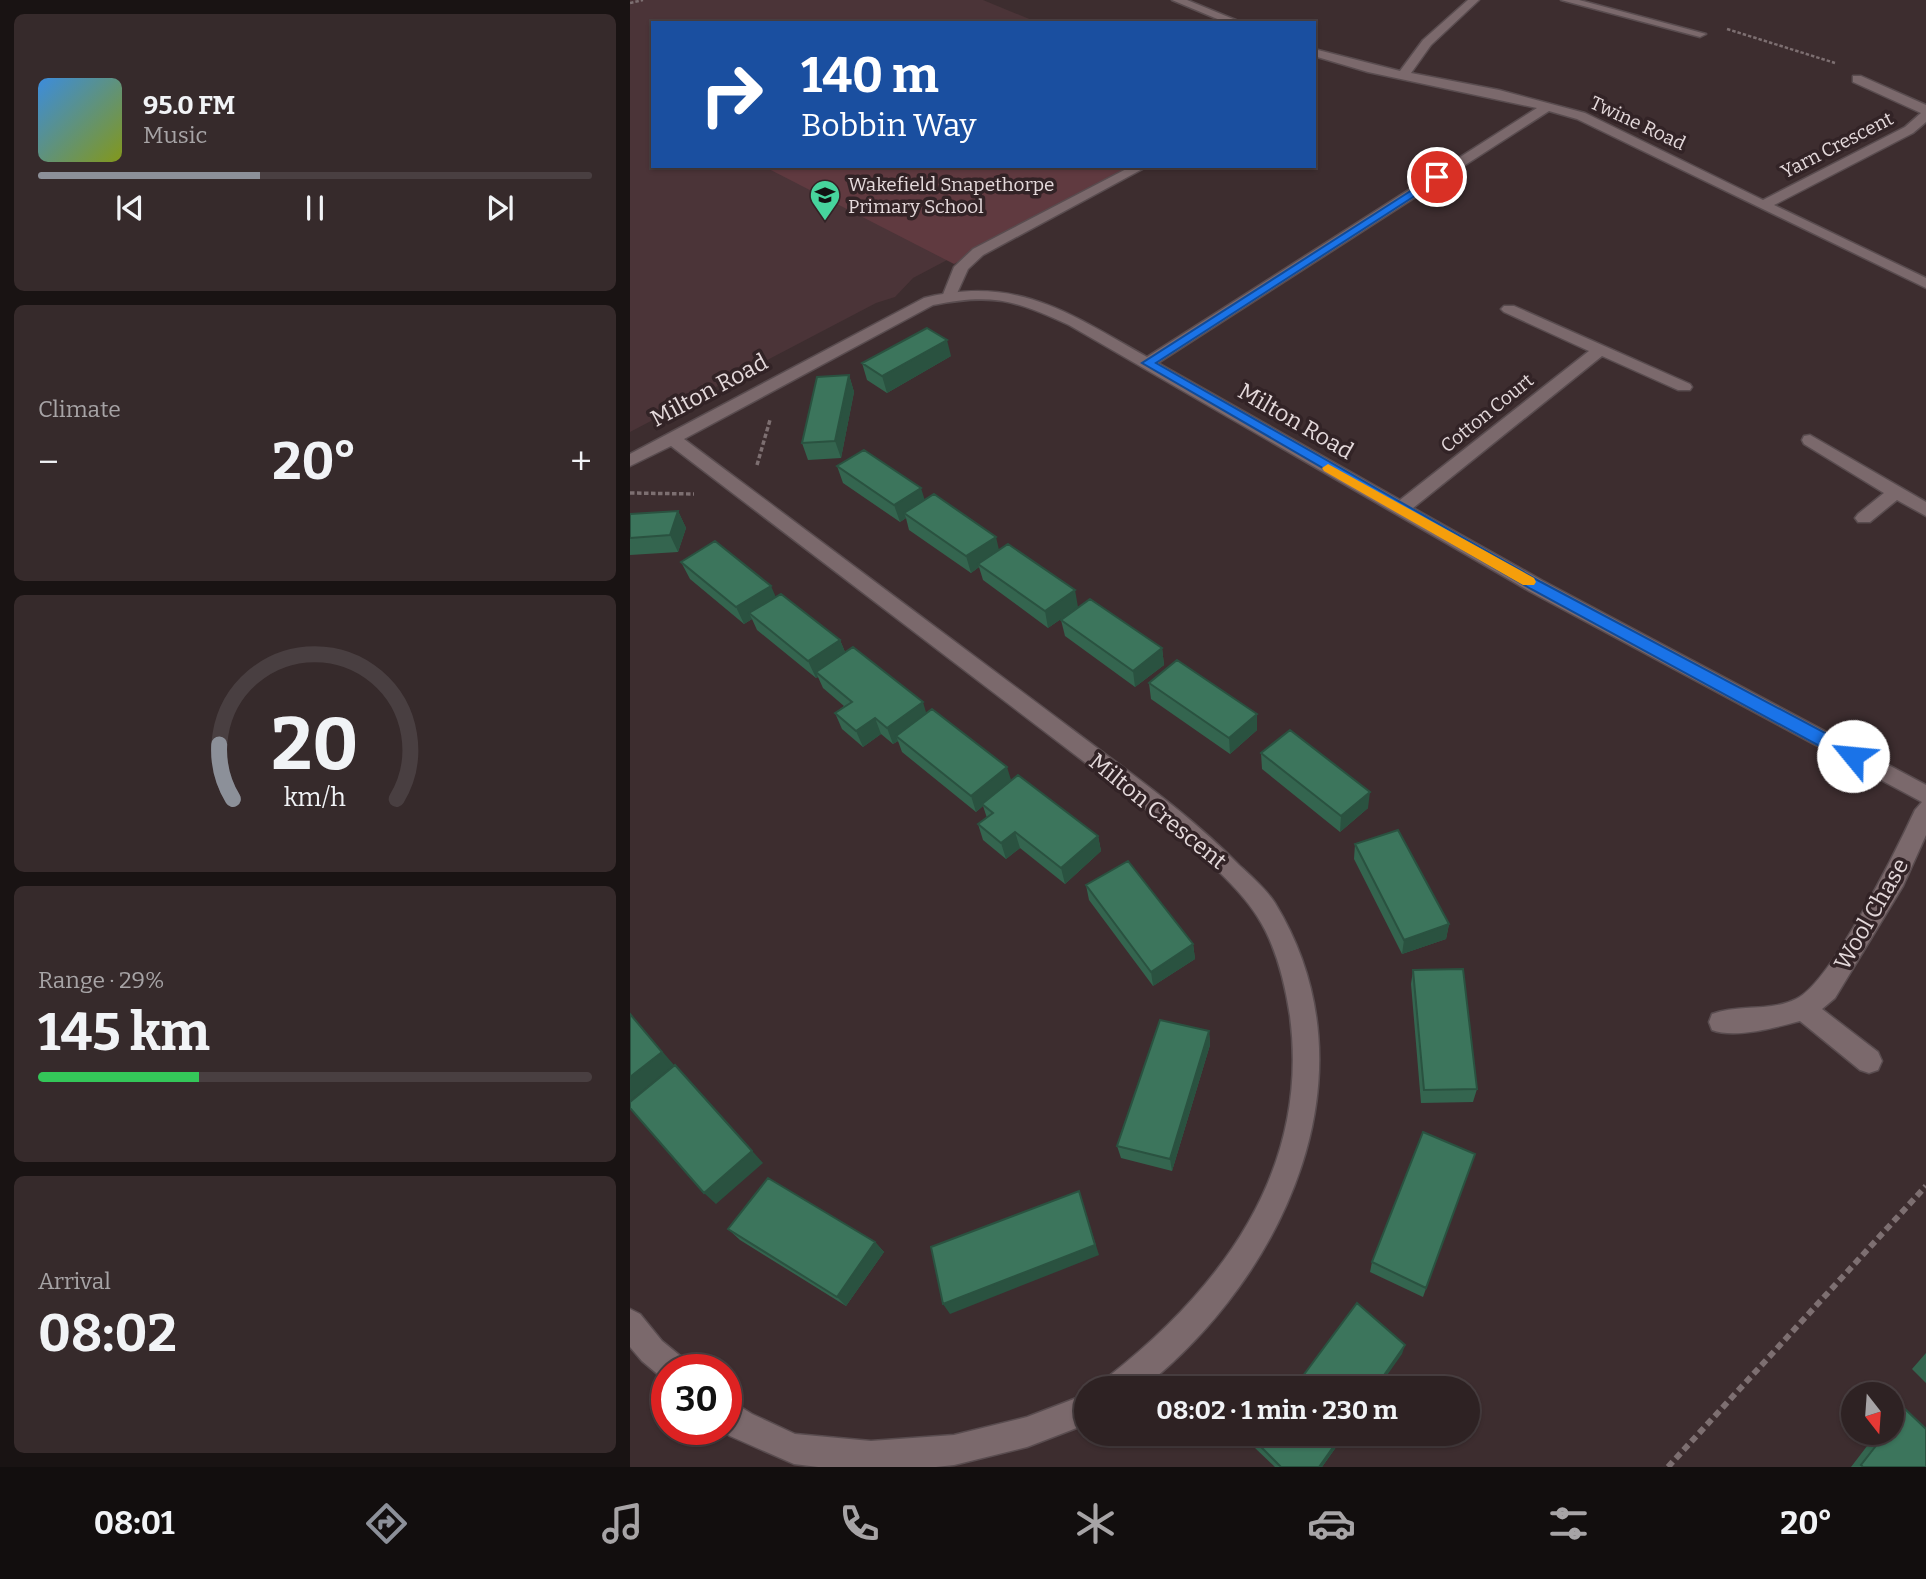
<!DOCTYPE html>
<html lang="en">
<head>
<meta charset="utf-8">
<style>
  body { margin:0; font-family:Bitter,serif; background:#362a2b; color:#f1f3f6; height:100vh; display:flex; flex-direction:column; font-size:26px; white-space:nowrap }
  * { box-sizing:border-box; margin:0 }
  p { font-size:23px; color:#a7a4a6 }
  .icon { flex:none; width:38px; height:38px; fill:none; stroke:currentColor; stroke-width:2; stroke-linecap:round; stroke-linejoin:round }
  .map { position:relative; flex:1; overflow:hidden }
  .panel { display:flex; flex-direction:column; gap:14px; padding:14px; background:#191313; width:630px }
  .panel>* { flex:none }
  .banner { position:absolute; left:21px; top:21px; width:665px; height:147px; border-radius:0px; box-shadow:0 2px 5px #0004,0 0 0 2px #493f41; background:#1a4fa0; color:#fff; overflow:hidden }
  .needle { width:46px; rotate:163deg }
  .tools { position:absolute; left:1211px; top:1382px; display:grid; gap:14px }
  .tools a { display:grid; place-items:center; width:63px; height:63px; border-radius:50%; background:#2e2223; box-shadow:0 2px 5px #0004,0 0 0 2px #493f41; font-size:35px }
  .speed { position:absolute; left:21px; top:1354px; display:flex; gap:14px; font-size:35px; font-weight:700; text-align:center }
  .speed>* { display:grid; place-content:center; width:91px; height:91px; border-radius:50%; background:#2e2223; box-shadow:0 2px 5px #0004,0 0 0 2px #493f41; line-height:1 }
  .speed .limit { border:10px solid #d22; background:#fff; color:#111 }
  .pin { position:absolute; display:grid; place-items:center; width:60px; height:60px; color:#fff; margin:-30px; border:4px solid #fff; border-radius:50%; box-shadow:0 2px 7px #0007 }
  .me { position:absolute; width:77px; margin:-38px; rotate:298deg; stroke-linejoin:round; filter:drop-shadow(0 0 5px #0008) }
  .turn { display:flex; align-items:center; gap:24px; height:147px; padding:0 35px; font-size:32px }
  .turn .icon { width:91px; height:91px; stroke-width:2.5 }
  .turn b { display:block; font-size:49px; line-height:60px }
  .big { font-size:52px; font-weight:700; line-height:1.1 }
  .panel .card { flex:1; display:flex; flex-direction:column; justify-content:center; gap:10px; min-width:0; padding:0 24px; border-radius:10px; background:#362a2b }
  .panel .dial { align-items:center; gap:0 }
  .dial svg { height:182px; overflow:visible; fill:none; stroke:#493f41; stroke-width:7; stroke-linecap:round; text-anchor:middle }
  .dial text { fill:#f1f3f6; stroke:none }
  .song { display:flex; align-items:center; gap:21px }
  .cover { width:84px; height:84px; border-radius:10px; background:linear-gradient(135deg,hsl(210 70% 55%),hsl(70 70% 35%)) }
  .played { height:7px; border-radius:4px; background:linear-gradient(90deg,#8c9099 40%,#493f41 40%) }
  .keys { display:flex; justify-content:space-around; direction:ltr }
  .heat { display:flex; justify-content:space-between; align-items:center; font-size:38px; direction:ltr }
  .charge { height:10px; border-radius:5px; background:linear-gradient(90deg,#34c759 29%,#493f41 0) }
  .trip { position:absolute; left:444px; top:1376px; width:406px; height:70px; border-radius:35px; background:#2e2223; box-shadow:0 2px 5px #0004,0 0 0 2px #493f41; font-weight:700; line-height:70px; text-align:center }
  .tabs { display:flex; height:112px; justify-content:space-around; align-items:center; background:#120e0e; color:#a7a4a6 }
  .tabs .icon { width:49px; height:49px }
  .tabs .selected { color:#8c9099 }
  .tabs b { font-size:32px; color:#f1f3f6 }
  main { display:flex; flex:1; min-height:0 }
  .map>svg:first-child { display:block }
  .built { fill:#4b3438 }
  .green { fill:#603a40 }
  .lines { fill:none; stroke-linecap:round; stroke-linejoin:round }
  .lane-casing { stroke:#594c4f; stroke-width:3 }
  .street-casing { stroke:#594c4f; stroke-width:3 }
  .path-far2 { stroke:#7d6f71; stroke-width:2.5; stroke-dasharray:3.5 2; stroke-linecap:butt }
  .path-far1 { stroke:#7d6f71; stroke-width:3.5; stroke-dasharray:4.5 2.5; stroke-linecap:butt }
  .path { stroke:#7d6f71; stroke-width:6; stroke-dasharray:7 4.5; stroke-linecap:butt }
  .lane { fill:#7b696c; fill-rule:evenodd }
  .street { fill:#7b696c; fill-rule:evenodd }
  .wall { fill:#34654f }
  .shaded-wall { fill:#2a5240 }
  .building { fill:#3c755c; stroke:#2a5240; stroke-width:2 }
  .route { fill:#1a73e8; stroke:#114b97; stroke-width:2 }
  .slow { fill:#f59e0b }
  .labels { text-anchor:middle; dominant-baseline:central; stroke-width:7; stroke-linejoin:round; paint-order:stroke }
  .far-street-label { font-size:19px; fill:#e4d9db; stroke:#322326 }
  .far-poi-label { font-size:19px; fill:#e4d9db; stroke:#322326; text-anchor:start }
  .street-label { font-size:23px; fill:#e4d9db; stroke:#322326 }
</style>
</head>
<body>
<main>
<section class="panel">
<div class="card">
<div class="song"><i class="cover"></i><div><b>95.0 FM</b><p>Music</p></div></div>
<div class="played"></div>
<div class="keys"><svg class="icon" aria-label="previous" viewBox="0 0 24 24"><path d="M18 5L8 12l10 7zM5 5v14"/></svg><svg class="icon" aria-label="pause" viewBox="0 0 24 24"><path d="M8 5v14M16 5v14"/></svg><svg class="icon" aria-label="next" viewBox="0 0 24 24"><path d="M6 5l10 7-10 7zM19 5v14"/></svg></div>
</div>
<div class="card"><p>Climate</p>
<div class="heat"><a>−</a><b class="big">20°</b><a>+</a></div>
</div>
<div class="card dial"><svg viewBox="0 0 100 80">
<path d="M14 69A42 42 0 1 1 86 69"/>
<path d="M14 69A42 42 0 0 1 8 45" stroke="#8c9099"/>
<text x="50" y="56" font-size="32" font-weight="700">20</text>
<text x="50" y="72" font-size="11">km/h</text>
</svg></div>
<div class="card"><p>Range · 29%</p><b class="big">145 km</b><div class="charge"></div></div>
<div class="card"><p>Arrival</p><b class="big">08:02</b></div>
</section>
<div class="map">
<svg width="1296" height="1467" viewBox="0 0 1296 1467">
  <rect width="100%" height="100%" fill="#3d2d2f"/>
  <path class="built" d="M 0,0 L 353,0 L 409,23 L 23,23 L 23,166 L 495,166 L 283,278 L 265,297 L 246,303 L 0,432 Z"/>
  <path class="green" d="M 133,166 L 505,166 L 324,264 Z"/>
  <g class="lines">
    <g class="lane-casing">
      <path id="lane" d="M 931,0 L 949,0 L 1076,34 L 1070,37 Z
        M 502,166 L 518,166 L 353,255 L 338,269 L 324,300 L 314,300 L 312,297 L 324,267 L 343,249 Z"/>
    </g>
    <g class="street-casing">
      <path id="street" d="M 542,0 L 557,0 L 613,23 L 597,23 Z
        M 838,0 L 849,0 L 801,45 L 781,73 L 869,90 L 955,113 L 1133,200 L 1275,127 L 1291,113 L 1223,82 L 1223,76 L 1231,76 L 1296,105 L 1296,122 L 1283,133 L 1144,205 L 1296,278 L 1296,288 L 947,119 L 919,111 L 528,363 L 770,500 L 959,351 L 874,312 L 871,309 L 874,306 L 884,306 L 1060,384 L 1062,387 L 1060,390 L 1048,390 L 972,356 L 783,508 L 913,581 L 1296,785 L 1296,835 L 1273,886 L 1205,998 L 1192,1009 L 1248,1052 L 1252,1061 L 1248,1070 L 1239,1073 L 1230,1070 L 1170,1021 C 1147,1027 1105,1039 1082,1030 L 1079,1022 L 1082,1014 C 1109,1004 1140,1012 1166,999 C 1201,983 1267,849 1285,810 L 1292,802 L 899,591 L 439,325 C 385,300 362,293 303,305 L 54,439 C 185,537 316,635 447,733 C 503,775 560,815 609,865 C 621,876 636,889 645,903 C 749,1073 655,1275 513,1388 L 474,1388 L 478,1377 C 593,1287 680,1169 660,1016 C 655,983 646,945 627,916 C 607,884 562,847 533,822 L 41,446 L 0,466 L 0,454 L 294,298 C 387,275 439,313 517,357 L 907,108 L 738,72 L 684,56 L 684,49 L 770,71 L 793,40 Z
        M 1180,435 L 1296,502 L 1296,516 L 1267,500 L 1240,522 L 1228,522 L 1225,518 L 1228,514 L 1254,493 L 1174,444 L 1172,440 L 1174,436 Z
        M 0,1309 L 10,1314 L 32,1341 L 54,1359 L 58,1370 L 37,1370 L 37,1382 L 12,1361 L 0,1347 Z
        M 457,1394 L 457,1424 L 397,1447 L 324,1465 L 306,1467 L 188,1467 L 164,1464 L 100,1436 L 93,1430 L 96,1430 L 96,1398 L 122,1414 L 165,1434 L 241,1441 L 324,1435 L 397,1417 Z"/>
    </g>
    <path class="path-far2" d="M 0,3 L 13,0
      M 1097,29 L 1205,63"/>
    <path class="path-far1" d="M 127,465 L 140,420
      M 0,493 L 64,494"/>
    <path class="path" d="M 1038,1467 L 1296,1186"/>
    <use href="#lane" class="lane"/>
    <use href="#street" class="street"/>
  </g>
  <path class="wall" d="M 321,356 L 257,393 L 237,380 L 232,363 Z
    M 219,375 L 224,392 L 211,458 L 178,460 L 172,443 Z
    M 207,466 L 295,500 L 369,550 L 448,607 L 418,628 L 353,580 L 349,567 L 341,573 L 279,530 L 276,518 L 270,522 L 213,483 Z
    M 48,511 L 56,528 L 48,552 L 0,555 L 0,514 Z
    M 51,562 L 146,597 L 210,640 L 215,652 L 296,713 L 381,781 L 468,836 L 471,851 L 435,884 L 390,848 L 376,859 L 353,840 L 348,824 L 357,818 L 353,806 L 346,812 L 272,752 L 268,741 L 263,744 L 251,734 L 233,747 L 212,729 L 205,713 L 214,706 L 193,688 L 188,677 L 186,678 L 127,630 L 122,619 L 114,624 L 60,579 Z
    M 431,620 L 532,648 L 534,665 L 505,687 L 435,636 Z
    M 519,683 L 627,714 L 627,730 L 600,754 L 521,699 Z
    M 631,753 L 738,808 L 710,832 L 632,769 Z
    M 725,844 L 819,924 L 816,939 L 772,954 L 724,859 Z
    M 456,885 L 563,944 L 565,959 L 523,986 L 459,900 Z
    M 783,970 L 847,1089 L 843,1102 L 791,1103 L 781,984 Z
    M 579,1031 L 580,1045 L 542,1171 L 491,1158 L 487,1146 Z
    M 845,1154 L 793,1297 L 740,1272 L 742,1262 Z
    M 98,1229 L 245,1242 L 254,1252 L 216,1306 L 110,1240 Z
    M 1296,1353 L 1296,1383 L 1282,1369 Z
    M 1275,1409 L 1296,1467 L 1221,1467 L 1247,1433 L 1262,1433 L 1262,1415 Z
    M 631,1433 L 716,1433 L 692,1467 L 645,1467 L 625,1448 L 625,1441 Z"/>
  <path class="shaded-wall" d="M 317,340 L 321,356 L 257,393 L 252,376 Z
    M 219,375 L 224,392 L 211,458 L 205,441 Z
    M 291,488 L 296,504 L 274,513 L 276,518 L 270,522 L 264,505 Z
    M 48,511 L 56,528 L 48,552 L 40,535 Z
    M 366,537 L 370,554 L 348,564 L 349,567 L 341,573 L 336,556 Z
    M 141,586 L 148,602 L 119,613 L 122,619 L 114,624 L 106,607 Z
    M 445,590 L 448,607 L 418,628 L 415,611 Z
    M 210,640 L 217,657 L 186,672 L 188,677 L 186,678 L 178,661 Z
    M 532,648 L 534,665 L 505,687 L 503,671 Z
    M 293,702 L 298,719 L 266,736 L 268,741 L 263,744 L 257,728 Z
    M 627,714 L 627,730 L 600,754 L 599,738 Z
    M 245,718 L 251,734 L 233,747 L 226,731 Z
    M 377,767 L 382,783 L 352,804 L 353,806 L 346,812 L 341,796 Z
    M 740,792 L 738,808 L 710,832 L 711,816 Z
    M 385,832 L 390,848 L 376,859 L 371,843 Z
    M 468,836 L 471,851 L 435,884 L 431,868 Z
    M 819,924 L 816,939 L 772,954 L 774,940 Z
    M 563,944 L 565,959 L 523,986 L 521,972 Z
    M 0,1014 L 44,1065 L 0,1101 Z
    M 579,1031 L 580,1045 L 542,1171 L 540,1159 Z
    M 45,1065 L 133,1163 L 86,1204 L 74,1193 Z
    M 449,1191 L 469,1255 L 320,1314 L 313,1304 Z
    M 245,1242 L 254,1252 L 216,1306 L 207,1297 Z
    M 775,1345 L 772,1354 L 748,1388 L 745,1388 Z
    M 713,1433 L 716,1433 L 692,1467 L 689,1467 Z"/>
  <path class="building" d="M 297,328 L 317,340 L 252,376 L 232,363 Z
    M 219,375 L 205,441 L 172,443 L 187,377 Z
    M 234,450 L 291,488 L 264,505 L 207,466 Z
    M 304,494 L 366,537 L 336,556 L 274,513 Z
    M 48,511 L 40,535 L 0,538 L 0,514 Z
    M 85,541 L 141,586 L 106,607 L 51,562 Z
    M 378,544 L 445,590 L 415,611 L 348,564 Z
    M 151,594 L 210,640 L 178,661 L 119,613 Z
    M 460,599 L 532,648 L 503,671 L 431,620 Z
    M 223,647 L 293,702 L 257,728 L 245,718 L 226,731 L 205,713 L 222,702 L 186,672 Z
    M 547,660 L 627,714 L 599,738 L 519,683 Z
    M 302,709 L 377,767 L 341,796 L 266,736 Z
    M 660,730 L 740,792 L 711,816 L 631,753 Z
    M 388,775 L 468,836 L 431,868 L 385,832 L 371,843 L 348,824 L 363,813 L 352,804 Z
    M 768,830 L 819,924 L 774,940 L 725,844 Z
    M 498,861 L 563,944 L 521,972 L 456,885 Z
    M 833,969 L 847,1089 L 794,1090 L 783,970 Z
    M 0,1014 L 32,1052 L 0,1077 Z
    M 530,1020 L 579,1031 L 540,1159 L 487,1146 Z
    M 45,1065 L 122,1151 L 74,1193 L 0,1108 L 0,1102 Z
    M 793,1132 L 845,1154 L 796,1288 L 742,1262 Z
    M 138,1178 L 245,1242 L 207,1297 L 98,1229 Z
    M 449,1191 L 465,1245 L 313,1304 L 301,1247 Z
    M 727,1303 L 775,1345 L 745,1388 L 664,1388 Z
    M 1275,1409 L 1296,1429 L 1296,1467 L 1233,1467 L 1231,1465 L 1256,1433 L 1262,1433 L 1262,1425 Z
    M 631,1433 L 713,1433 L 689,1467 L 651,1467 L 625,1441 Z"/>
  <path class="route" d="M 807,174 L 811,175 L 811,179 L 526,363 L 911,582 L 1229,751 L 1231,756 L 1229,761 L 1217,761 L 901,589 L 512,363 Z"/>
  <path class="slow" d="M 698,464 L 904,578 L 906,582 L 904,585 L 893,585 L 694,471 L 692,468 Z"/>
  <defs>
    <g id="school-pin" transform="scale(1.575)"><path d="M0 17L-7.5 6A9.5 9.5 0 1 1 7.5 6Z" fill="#47d49d" stroke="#322326"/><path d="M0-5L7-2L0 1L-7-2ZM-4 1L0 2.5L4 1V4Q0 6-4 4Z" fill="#111"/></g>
  </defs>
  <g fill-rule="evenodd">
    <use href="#school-pin" x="195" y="195"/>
  </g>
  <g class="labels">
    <g class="far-street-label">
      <text transform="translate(1008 123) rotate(25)">Twine Road</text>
      <text transform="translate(1207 145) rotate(-27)">Yarn Crescent</text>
      <text transform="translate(857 413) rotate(-39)">Cotton Court</text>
    </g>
    <g class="far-poi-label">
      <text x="218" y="184">Wakefield Snapethorpe<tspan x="218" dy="22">Primary School</tspan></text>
    </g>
    <g class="street-label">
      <text transform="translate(79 390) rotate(-28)">Milton Road</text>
      <text transform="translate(666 421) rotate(30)">Milton Road</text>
      <text transform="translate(528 811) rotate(39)">Milton Crescent</text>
      <text transform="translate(1241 914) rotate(-60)">Wool Chase</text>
    </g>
  </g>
</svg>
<div class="tools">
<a><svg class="needle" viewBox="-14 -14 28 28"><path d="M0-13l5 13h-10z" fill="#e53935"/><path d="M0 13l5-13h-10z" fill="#a7a4a6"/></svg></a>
</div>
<div class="speed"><div class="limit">30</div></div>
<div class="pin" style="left:807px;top:177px;background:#d93025"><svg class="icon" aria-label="arrive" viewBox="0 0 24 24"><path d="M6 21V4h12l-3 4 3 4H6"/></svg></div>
<svg class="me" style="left:1223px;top:756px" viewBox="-20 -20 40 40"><circle r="19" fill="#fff"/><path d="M0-13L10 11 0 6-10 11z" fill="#1a73e8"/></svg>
<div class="trip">08:02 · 1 min · 230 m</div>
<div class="banner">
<div class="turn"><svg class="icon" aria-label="right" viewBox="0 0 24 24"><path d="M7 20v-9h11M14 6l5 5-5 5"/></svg><div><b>140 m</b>Bobbin Way</div></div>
</div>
</div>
</main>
<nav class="tabs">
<b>08:01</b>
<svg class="icon selected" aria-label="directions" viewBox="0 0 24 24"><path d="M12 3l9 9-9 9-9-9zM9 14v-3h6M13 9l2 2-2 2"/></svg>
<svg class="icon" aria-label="music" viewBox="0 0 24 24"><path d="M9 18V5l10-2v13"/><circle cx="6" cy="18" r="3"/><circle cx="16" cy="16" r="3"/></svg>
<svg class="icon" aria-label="phone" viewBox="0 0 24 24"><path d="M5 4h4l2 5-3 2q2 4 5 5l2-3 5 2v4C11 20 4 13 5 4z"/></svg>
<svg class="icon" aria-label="climate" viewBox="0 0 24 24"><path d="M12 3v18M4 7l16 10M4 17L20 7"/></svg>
<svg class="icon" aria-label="car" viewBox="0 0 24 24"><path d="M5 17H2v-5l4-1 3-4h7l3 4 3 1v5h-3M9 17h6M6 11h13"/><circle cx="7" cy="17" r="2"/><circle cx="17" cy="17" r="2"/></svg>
<svg class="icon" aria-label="filters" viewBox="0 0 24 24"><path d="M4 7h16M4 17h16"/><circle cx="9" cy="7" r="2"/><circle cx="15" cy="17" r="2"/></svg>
<b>20°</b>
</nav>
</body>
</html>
